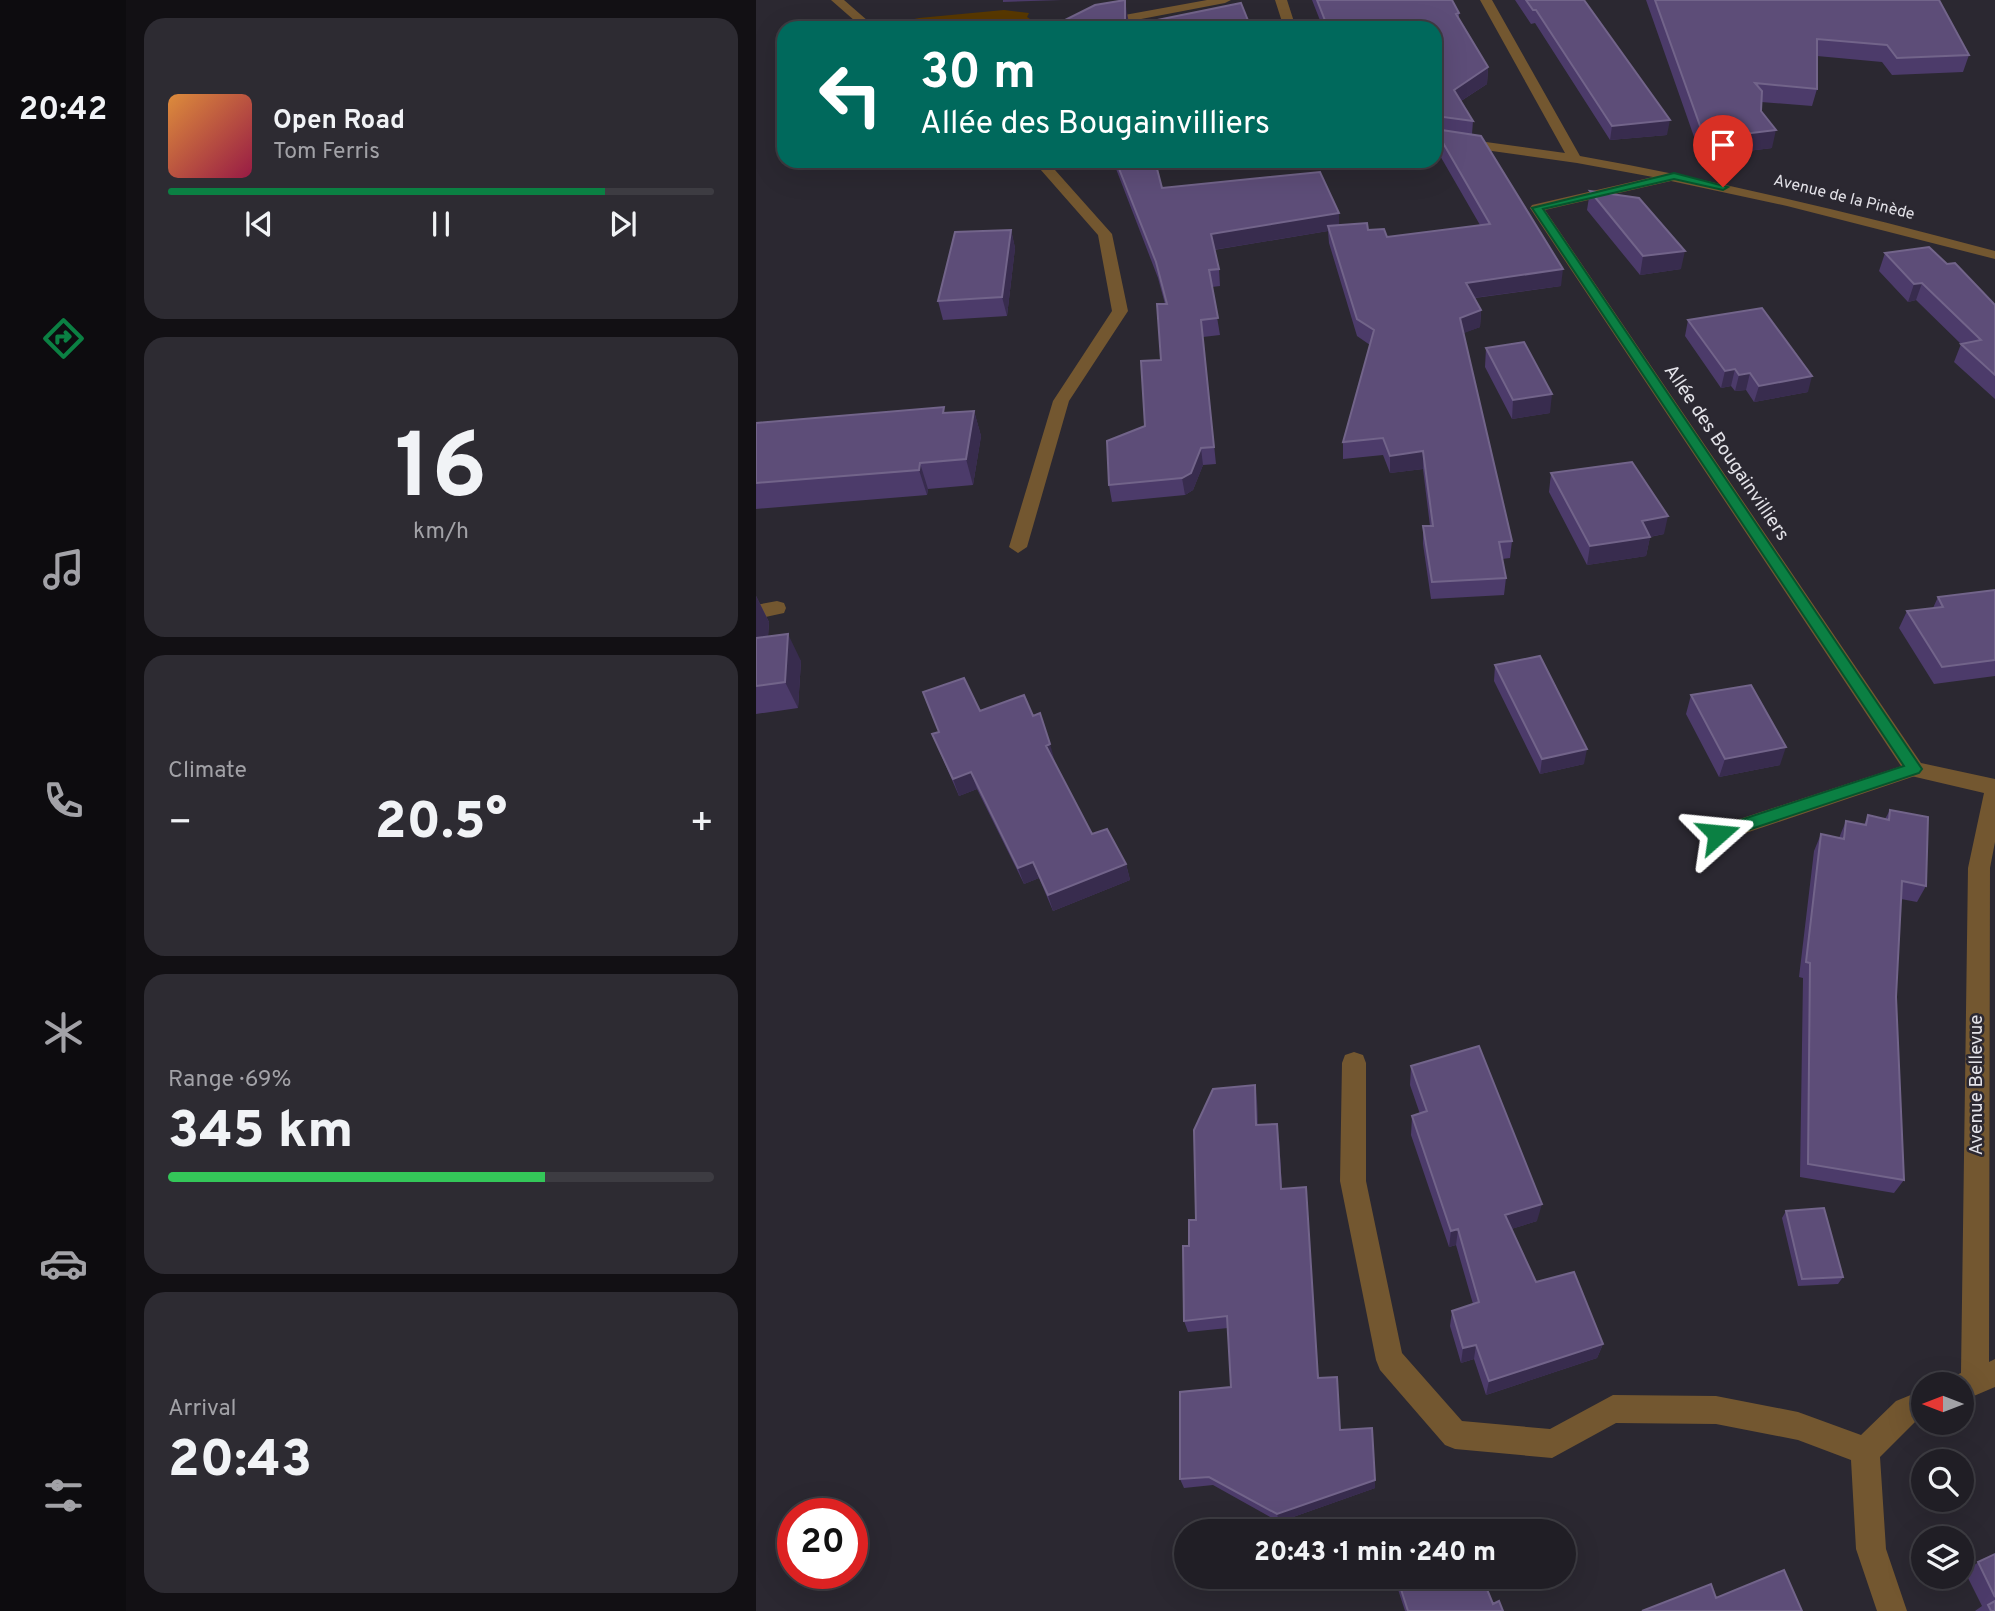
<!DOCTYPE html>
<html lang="en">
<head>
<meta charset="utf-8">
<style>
  body { margin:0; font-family:Overpass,sans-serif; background:#2d2b32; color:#f1f3f6; height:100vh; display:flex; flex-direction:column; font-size:26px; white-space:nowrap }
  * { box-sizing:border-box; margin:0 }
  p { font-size:23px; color:#a2a2a7 }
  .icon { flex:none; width:38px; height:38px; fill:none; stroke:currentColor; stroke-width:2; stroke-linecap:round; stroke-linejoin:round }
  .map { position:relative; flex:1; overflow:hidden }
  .panel { display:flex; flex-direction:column; gap:18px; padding:18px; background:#121014; width:630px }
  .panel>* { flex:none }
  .top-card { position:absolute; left:21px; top:21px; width:665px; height:147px; border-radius:21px; box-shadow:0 7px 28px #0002,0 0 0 2px #3d3c42; background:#00695c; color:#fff; overflow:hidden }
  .needle { width:46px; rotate:270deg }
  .fabs { position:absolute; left:1155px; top:1372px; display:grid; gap:14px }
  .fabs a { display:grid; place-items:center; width:63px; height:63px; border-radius:50%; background:#201e25; box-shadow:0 7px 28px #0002,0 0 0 2px #3d3c42; font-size:35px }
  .speed { position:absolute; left:21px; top:1498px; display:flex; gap:14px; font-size:35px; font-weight:700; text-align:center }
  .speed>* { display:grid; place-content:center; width:91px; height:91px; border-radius:50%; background:#201e25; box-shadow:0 7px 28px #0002,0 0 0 2px #3d3c42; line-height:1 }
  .speed .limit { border:10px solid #d22; background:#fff; color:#111 }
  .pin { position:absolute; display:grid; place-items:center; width:60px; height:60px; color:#fff; margin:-72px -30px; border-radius:50% 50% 50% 0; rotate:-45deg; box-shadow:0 0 7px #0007 }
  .pin .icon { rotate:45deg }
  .me { position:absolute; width:77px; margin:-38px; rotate:72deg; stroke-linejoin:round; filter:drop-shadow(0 0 5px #0008) }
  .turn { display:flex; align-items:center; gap:24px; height:147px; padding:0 28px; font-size:32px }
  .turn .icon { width:91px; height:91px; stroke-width:2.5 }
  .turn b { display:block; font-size:49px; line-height:60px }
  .big { font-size:52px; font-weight:800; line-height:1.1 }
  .panel .card { flex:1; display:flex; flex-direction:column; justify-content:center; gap:10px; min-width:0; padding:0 24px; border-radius:21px; background:#2d2b32 }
  .panel .dial { align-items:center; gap:0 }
  .dial b { font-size:91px; line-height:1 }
  .song { display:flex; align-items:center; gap:21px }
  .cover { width:84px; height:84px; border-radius:10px; background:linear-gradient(135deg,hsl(30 70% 55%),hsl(340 70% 35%)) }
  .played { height:7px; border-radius:4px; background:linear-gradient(90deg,#0b8043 80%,#3d3c42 80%) }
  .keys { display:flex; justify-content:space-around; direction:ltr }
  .heat { display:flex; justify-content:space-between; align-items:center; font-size:38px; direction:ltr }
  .charge { height:10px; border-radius:5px; background:linear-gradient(90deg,#34c759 69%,#3d3c42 0) }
  .trip { position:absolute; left:418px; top:1519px; width:402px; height:70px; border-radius:35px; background:#201e25; box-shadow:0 7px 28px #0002,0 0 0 2px #3d3c42; font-weight:800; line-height:70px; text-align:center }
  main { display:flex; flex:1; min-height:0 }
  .tabs { display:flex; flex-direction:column; width:126px; justify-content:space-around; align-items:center; background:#0d0c0f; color:#a2a2a7 }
  .tabs .icon { width:49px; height:49px }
  .tabs .on { color:#0b8043 }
  .tabs b { font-size:32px; color:#f1f3f6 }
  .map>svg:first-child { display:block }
  .green { fill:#583800 }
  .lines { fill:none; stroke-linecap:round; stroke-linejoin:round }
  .lane { fill:#735730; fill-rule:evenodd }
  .street { fill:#735730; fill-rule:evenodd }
  .wall { fill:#4c3b6a }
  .shaded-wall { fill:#382c4e }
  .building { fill:#5d4d78; stroke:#72648a; stroke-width:2 }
  .route { fill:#0b8043; stroke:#07532c; stroke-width:2 }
  .labels { text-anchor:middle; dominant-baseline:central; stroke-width:5; stroke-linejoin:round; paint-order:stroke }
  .far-street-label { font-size:16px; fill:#e3e2e8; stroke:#2b2831 }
  .street-label { font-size:19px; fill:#e3e2e8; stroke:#2b2831 }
</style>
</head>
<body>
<main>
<nav class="tabs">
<b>20:42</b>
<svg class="icon on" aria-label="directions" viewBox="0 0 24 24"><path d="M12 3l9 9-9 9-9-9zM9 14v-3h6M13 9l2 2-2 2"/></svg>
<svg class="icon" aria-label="music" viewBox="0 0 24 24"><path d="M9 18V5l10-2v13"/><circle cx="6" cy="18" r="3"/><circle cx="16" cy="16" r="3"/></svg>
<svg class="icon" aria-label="phone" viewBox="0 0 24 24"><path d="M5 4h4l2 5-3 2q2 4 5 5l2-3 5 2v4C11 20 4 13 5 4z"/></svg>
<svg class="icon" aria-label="climate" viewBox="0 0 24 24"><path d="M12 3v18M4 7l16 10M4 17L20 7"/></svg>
<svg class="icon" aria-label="car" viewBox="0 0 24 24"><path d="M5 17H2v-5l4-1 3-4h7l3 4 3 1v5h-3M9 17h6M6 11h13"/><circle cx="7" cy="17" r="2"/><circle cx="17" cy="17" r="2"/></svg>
<svg class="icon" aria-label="filters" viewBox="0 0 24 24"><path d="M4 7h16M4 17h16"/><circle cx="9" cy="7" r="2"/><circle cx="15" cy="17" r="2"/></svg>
</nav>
<section class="panel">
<div class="card">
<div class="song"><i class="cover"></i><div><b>Open Road</b><p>Tom Ferris</p></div></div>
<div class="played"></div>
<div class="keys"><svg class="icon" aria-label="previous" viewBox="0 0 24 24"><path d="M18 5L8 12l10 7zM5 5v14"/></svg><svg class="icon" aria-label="pause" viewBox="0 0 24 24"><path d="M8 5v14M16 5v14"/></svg><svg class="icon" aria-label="next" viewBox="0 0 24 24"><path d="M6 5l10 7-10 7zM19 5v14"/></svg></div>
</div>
<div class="card dial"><b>16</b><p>km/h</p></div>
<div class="card"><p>Climate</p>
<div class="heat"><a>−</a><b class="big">20.5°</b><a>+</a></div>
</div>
<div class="card"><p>Range · 69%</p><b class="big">345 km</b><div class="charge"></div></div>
<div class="card"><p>Arrival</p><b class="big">20:43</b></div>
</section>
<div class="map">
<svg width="1239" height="1611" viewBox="0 0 1239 1611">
  <rect width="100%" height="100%" fill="#2b2831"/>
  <path class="green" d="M 248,10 L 273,13 L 271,17 L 280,23 L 260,28 L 134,28 L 129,25 L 163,18 Z"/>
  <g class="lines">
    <path class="lane" d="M 1158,762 L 1165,764 L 1167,769 L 1165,774 L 963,842 L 956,840 L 953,834 L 956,828 Z"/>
    <path class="street" d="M 75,0 L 88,0 L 120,28 L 107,28 Z
      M 451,0 L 475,0 L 469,3 L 338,28 L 313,28 L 319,24 Z
      M 519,0 L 531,0 L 540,28 L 528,28 Z
      M 724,0 L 736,0 L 824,156 C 963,181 1101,214 1239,251 L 1239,259 L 1031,206 L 915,181 L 789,210 L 1165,763 L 1239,779 L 1239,842 L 1234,868 L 1233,1362 L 1239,1359 L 1239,1387 L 1206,1401 L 1206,1384 L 1193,1384 L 1196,1377 L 1205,1373 L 1212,868 L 1228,793 L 1151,775 L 774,208 L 776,205 L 897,177 L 821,163 L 679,143 L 679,135 L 809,153 Z
      M 277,161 L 291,161 L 356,234 L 372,311 L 313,401 L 271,547 L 262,553 L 253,547 L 297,401 L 356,311 L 342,235 Z
      M 21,601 L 28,603 L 30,608 L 28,613 L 0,619 L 0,605 Z
      M 598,1052 L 607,1055 L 610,1063 L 610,1181 L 646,1353 L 706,1421 L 794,1429 L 857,1395 L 960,1396 L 1042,1412 L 1105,1435 L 1140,1401 L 1167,1390 L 1167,1418 L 1160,1421 L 1124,1457 L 1130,1549 L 1151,1611 L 1121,1611 L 1100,1549 L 1095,1460 L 1042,1440 L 960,1424 L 860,1423 L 796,1458 L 699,1449 L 689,1445 L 624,1370 L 620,1360 L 584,1181 L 586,1063 L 589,1055 Z"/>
  </g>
  <path class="wall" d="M 247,0 L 306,0 L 247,2 Z
    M 556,0 L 696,0 L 703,13 L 703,19 L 732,67 L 731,84 L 705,101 L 717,121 L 716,134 L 805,286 L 719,298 L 725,310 L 724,327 L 707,333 L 756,541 L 754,558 L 746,559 L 750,578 L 748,595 L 675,599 L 667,544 L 667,526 L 674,526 L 667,469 L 634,473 L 627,455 L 587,459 L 587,442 L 614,345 L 601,336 L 573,243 L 572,231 L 458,250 L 463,269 L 464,286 L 456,287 L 464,335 L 447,337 L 460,464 L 447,465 L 437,490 L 429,495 L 356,502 L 353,485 L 389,426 L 405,360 L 409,304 L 402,278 L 357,161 L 399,161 L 406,188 L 583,225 L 612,230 L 631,237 L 724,225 L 679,147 L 679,28 L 567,28 Z
    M 759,0 L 828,0 L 911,135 L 854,140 L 779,23 L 775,24 Z
    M 890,0 L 1183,0 L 1213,55 L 1207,72 L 1136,75 L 1126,62 L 1061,56 L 1061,89 L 1056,106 L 1005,102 L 1005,111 L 1016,148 L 951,156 L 948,151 L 943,151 Z
    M 834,191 L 925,269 L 884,275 L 831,210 Z
    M 255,230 L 259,248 L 251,316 L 187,320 L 182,301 Z
    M 1129,253 L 1191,264 L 1239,305 L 1239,399 L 1198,362 L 1205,344 L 1160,300 L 1152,302 L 1123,271 Z
    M 932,320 L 1052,392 L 998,402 L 990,390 L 979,391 L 975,386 L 965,388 L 929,336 Z
    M 730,348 L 794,413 L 756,419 L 729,367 Z
    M 218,411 L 225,436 L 217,485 L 172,489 L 171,495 L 0,509 L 0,423 Z
    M 795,473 L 908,534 L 894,537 L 890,556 L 831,565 L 793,492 Z
    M 1239,590 L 1239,676 L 1178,684 L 1143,628 L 1151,611 L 1177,608 L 1182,597 Z
    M 0,596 L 13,622 L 12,637 L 45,661 L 42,708 L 0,714 Z
    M 739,665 L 828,764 L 784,774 L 738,681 Z
    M 935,695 L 1024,765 L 963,777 L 930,714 Z
    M 224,711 L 277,716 L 298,762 L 336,834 L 370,864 L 374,880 L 297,911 L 283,878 L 268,884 L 221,789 L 203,796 L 176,734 L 183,732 Z
    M 1134,810 L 1170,886 L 1161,902 L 1145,899 L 1140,997 L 1148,1180 L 1138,1193 L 1044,1177 L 1047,978 L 1043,977 L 1058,851 L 1065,834 L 1083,838 L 1090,821 L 1108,825 L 1112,815 L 1129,819 Z
    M 655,1066 L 781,1221 L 755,1229 L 780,1282 L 847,1344 L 841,1358 L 730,1395 L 718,1359 L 705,1363 L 694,1326 L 696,1311 L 717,1304 L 700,1245 L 693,1247 L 655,1135 L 656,1116 L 664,1114 L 654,1085 Z
    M 501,1100 L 502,1125 L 523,1138 L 526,1189 L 563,1378 L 584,1430 L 619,1488 L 523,1522 L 457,1485 L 428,1488 L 424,1479 L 475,1387 L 472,1328 L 432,1332 L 428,1321 L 433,1246 Z
    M 1030,1211 L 1087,1277 L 1082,1284 L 1042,1286 L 1026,1218 Z
    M 1239,1554 L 1239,1611 L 1219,1611 L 1226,1606 L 1208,1570 Z
    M 638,1577 L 726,1577 L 737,1604 L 747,1611 L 649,1611 Z"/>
  <path class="shaded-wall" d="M 369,0 L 373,24 L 372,28 L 369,28 Z
    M 732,67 L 731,84 L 697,106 L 698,90 Z
    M 914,120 L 911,135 L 854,140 L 856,126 Z
    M 1020,130 L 1016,148 L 951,156 L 955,138 Z
    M 583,213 L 583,229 L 572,226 L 572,231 L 456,250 L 455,234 Z
    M 255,230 L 259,248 L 251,316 L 246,297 Z
    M 929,251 L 925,269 L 884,275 L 887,256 Z
    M 807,269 L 805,286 L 709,299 L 710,283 Z
    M 1166,283 L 1160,300 L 1152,302 L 1158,284 Z
    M 725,310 L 724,327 L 703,335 L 704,318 Z
    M 979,369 L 975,386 L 965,388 L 969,371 Z
    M 994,373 L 990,390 L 979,391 L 983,375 Z
    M 1056,376 L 1052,392 L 998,402 L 1003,386 Z
    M 796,394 L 794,413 L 756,419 L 757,400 Z
    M 218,411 L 225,436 L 217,485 L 210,459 Z
    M 445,448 L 447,465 L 437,490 L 429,495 L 426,478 Z
    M 667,451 L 667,469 L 634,473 L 634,456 Z
    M 164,463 L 172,489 L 171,495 L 163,470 Z
    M 912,516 L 908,534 L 882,539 L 886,521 Z
    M 894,537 L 890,556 L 831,565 L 834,546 Z
    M 0,596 L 13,622 L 10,666 L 0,646 Z
    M 32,634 L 45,661 L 42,708 L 29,682 Z
    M 294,744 L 299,762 L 295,763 L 290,746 Z
    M 1030,747 L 1024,765 L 963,777 L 969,759 Z
    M 831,749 L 828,764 L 784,774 L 786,759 Z
    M 215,772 L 221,789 L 203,796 L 197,779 Z
    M 277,862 L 283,878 L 268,884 L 262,868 Z
    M 370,864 L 374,880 L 297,911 L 292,895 Z
    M 499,1085 L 501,1100 L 502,1140 L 500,1125 Z
    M 521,1124 L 523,1138 L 526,1202 L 525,1189 Z
    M 786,1204 L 781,1221 L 746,1232 L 749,1215 Z
    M 702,1229 L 700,1245 L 693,1247 L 695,1231 Z
    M 847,1344 L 841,1358 L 730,1395 L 733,1381 Z
    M 720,1345 L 718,1359 L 705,1363 L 707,1348 Z
    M 619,1480 L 619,1488 L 523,1522 L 521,1514 Z"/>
  <path class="building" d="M 369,0 L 369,28 L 300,28 L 299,25 L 339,5 Z
    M 561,0 L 696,0 L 703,13 L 700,14 L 732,67 L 698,90 L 717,121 L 680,116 L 679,117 L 679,28 L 572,28 Z
    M 770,0 L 828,0 L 914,120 L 856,126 L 780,10 L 777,10 Z
    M 899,0 L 1183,0 L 1213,55 L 1141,58 L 1131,45 L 1061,39 L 1061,89 L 999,83 L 1006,91 L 1005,111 L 1020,130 L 955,138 L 951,133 L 947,134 Z
    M 485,3 L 495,28 L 396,28 L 396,21 Z
    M 679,129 L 725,136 L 807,269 L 710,283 L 725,310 L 704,318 L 756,541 L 743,542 L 750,578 L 676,582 L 667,526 L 677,526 L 667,451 L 634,456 L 627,438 L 587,442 L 618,330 L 601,319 L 572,226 L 611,223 L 612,230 L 628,229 L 631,237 L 734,224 Z
    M 360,161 L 399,161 L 406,188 L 564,172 L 583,213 L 455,234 L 463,269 L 453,270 L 462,318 L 445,320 L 458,447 L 445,448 L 435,473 L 426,478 L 353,485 L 351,441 L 389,426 L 385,361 L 405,360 L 401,304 L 411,304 L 400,262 Z
    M 834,191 L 883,198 L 929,251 L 887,256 Z
    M 255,230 L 246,297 L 182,301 L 199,232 Z
    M 1173,247 L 1191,264 L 1199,263 L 1239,305 L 1239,375 L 1205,344 L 1225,340 L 1166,283 L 1158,284 L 1129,253 Z
    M 1006,308 L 1056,376 L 1003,386 L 994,373 L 983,375 L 979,369 L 969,371 L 932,320 Z
    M 768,342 L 796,394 L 757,400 L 730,348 Z
    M 188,407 L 187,413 L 218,411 L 210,459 L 164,463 L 163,470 L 0,483 L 0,423 Z
    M 876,462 L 912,516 L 886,521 L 894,537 L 834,546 L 795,473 Z
    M 1239,590 L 1239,660 L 1186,667 L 1151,611 L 1187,607 L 1182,597 Z
    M 32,634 L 29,682 L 0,686 L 0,638 Z
    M 784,656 L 831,749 L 786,759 L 739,665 Z
    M 208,678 L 224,711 L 268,695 L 277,716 L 284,713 L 294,744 L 290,746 L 336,834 L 351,829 L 370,864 L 292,895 L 277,862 L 262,868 L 215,772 L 197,779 L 176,734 L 183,732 L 167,692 Z
    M 995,685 L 1030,747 L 969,759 L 935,695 Z
    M 1134,810 L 1172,817 L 1170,886 L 1146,881 L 1140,997 L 1148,1180 L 1052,1164 L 1054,963 L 1050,962 L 1065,834 L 1088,839 L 1090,821 L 1110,825 L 1112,815 L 1133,820 Z
    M 723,1046 L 786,1204 L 749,1215 L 780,1282 L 818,1272 L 847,1344 L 733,1381 L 720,1345 L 707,1348 L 696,1311 L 723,1302 L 702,1229 L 695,1231 L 656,1116 L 671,1111 L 655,1066 Z
    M 499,1085 L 500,1125 L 521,1124 L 525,1189 L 550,1187 L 562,1378 L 581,1377 L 584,1430 L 616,1428 L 619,1480 L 521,1514 L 453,1477 L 424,1479 L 424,1392 L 475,1387 L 471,1316 L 428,1321 L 427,1246 L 433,1246 L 433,1220 L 440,1220 L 438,1130 L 457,1089 Z
    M 1068,1208 L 1087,1277 L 1046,1279 L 1030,1211 Z
    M 1239,1554 L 1239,1597 L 1222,1562 Z
    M 1028,1570 L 1046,1611 L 886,1611 L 955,1584 L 960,1598 Z
    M 641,1577 L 726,1577 L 737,1604 L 743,1601 L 747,1611 L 652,1611 Z
    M 1239,1601 L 1239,1611 L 1235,1611 L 1232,1605 Z"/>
  <path class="route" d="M 918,173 L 972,187 L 967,190 L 918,179 L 787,209 L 1166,769 L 1163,773 L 962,840 L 957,838 L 954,834 L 957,829 L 1148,766 L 776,208 Z"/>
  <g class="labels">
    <g class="far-street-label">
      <text transform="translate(1088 198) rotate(14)">Avenue de la Pinède</text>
    </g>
    <g class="street-label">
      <text transform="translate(970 453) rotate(56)">Allée des Bougainvilliers</text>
      <text transform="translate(1221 1085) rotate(-90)">Avenue Bellevue</text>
    </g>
  </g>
</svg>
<div class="fabs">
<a><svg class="needle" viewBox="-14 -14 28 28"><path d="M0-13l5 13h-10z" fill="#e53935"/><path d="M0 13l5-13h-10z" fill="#a2a2a7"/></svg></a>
<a><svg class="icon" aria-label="search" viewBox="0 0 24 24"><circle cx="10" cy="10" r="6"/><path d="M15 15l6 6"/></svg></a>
<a><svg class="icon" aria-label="layers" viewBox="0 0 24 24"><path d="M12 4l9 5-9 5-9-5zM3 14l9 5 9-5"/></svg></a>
</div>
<div class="speed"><div class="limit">20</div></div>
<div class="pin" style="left:967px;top:187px;background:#d93025"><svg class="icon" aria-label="arrive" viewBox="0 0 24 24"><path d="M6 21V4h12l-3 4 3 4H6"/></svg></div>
<svg class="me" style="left:962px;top:834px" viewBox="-20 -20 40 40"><path d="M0-17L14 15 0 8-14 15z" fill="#0b8043" stroke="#fff" stroke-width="4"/></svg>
<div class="trip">20:43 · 1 min · 240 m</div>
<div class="top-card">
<div class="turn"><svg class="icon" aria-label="left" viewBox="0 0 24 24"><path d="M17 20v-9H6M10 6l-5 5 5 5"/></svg><div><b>30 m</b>Allée des Bougainvilliers</div></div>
</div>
</div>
</main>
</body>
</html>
